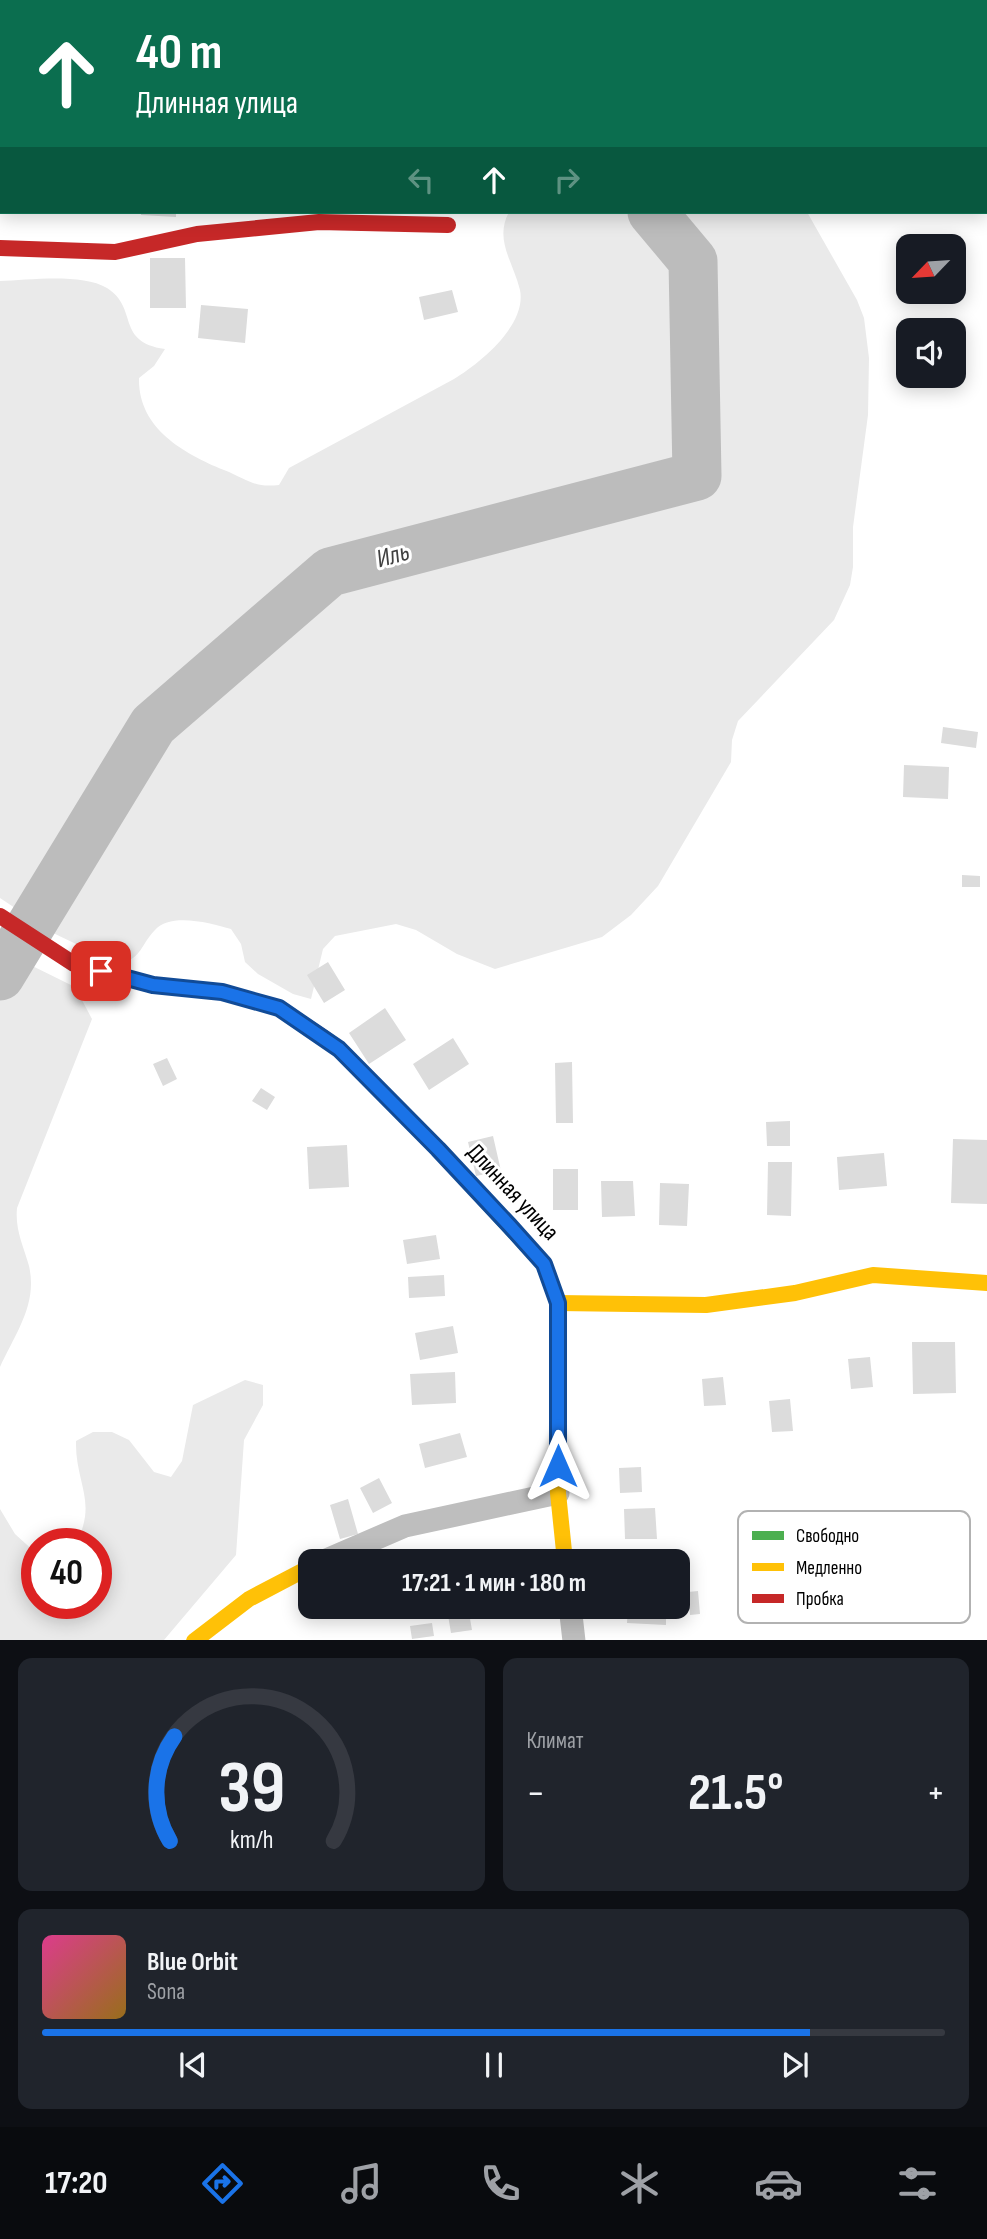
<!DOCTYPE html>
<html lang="ru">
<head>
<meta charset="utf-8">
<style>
  body { margin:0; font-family:"Sofia Sans Condensed",sans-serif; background:#20242c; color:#f1f3f6; height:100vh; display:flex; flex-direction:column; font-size:26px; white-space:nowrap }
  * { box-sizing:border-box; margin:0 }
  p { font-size:23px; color:#9ea1a6 }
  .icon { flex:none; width:38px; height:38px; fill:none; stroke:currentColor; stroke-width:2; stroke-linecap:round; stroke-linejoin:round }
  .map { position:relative; height:1640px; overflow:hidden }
  .details { display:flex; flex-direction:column; gap:18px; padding:18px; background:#0d0f14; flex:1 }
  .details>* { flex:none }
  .top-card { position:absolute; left:0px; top:0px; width:987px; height:214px; box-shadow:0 4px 18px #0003; background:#0b6e4f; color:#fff; overflow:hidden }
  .needle { width:46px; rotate:245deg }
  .buttons { position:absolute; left:896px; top:234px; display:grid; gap:14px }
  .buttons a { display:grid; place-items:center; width:70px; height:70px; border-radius:14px; background:#171b24; box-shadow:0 4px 18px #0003; font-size:35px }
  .speed { position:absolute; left:21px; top:1528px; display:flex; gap:14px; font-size:35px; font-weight:700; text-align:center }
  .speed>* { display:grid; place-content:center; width:91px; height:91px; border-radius:50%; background:#171b24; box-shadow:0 4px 18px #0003; line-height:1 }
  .speed .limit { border:10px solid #d22; background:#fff; color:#111 }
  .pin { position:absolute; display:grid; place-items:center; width:60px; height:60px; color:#fff; margin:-30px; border-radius:14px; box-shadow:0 4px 10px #0006 }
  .me { position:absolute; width:77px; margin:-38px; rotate:0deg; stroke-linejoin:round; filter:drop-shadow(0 0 5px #0008) }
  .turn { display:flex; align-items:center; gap:24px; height:147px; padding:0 21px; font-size:32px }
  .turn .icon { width:91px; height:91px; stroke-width:2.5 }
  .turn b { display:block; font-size:49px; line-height:60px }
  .lanes { display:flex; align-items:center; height:66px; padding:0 21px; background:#0003; justify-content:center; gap:35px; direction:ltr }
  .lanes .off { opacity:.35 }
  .big { font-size:52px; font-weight:700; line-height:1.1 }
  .details .tile { flex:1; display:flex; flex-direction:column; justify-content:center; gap:10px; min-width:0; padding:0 24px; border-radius:14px; background:#20242c }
  .details .dial { align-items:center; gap:0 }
  .dial svg { height:182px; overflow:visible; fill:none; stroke:#363941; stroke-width:7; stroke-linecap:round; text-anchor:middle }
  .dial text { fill:#f1f3f6; stroke:none }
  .song { display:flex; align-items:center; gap:21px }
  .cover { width:84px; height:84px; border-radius:10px; background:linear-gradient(135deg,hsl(330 70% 55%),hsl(40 70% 35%)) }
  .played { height:7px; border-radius:4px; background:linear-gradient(90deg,#1a73e8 85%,#363941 85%) }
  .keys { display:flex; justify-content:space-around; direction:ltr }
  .heat { display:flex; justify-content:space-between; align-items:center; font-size:38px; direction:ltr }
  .details .tiles { flex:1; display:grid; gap:18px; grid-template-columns:1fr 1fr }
  .tile:last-child { grid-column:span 2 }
  .trip { position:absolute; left:298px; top:1549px; width:392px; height:70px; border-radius:14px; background:#171b24; box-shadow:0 4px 18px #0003; font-weight:700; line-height:70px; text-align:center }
  .menu { display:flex; height:112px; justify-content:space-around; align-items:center; background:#090b0e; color:#9ea1a6 }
  .menu .icon { width:49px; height:49px }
  .menu .on { color:#1a73e8 }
  .menu b { font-size:32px; color:#f1f3f6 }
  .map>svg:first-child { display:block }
  .green { fill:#eaeaea }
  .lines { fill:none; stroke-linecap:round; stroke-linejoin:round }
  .river { stroke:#bcbcbc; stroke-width:49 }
  .building { fill:#dcdcdc }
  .street { stroke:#bebebe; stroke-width:23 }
  .fast { stroke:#4caf50; stroke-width:16 }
  .slow { stroke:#ffc107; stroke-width:16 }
  .jam { stroke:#c62828; stroke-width:16 }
  .route-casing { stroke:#114b97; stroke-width:18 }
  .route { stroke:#1a73e8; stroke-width:12 }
  .labels { text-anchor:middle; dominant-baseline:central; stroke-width:6; stroke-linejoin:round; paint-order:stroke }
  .street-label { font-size:24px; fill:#000; stroke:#fff }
  .water-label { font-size:26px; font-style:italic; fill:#404040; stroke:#fff }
  .key { fill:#fff; stroke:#b2b2b2; stroke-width:2 }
  .key-label { font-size:19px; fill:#000 }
</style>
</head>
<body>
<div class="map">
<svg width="987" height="1641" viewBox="0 0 987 1641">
  <rect width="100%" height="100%" fill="#fff"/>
  <path class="green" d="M 32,0 L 593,0 L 594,2 L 34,2 Z
    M 509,212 L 807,212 L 857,300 L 864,318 L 869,358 L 868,415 L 853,527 L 853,567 L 850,585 L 834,620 L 738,721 L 732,740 L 731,762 L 658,886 L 631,915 L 602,937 L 495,969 L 457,954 L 416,930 L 396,924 L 335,936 L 323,949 L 311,999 L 293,994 L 258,974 L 245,962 L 241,944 L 231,929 C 211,923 170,912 155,930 C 139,947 144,955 120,965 L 51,932 L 0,898 L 0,281 C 29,280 82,273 107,288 C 139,308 115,342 165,349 L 154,366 L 139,378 C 138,428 183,453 224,470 C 247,479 253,488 279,485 L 289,468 L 454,379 C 480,363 527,325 520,290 C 513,261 494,240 509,212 Z
    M 0,950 L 75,987 L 92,1019 L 17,1208 C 15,1230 23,1245 29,1266 C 38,1304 15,1334 0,1367 Z
    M 245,1380 L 263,1385 L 263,1405 L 244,1440 L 236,1555 L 164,1640 L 0,1640 L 0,1509 L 15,1534 L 37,1554 L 37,1603 L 96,1603 L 96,1544 L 76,1543 C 98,1502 75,1483 76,1441 L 93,1432 L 112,1432 L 129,1440 L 154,1472 L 171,1477 L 182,1461 L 193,1405 Z"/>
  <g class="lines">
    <path class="river" d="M 205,0 L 208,2
      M 0,976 L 153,725 L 330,572 L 697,476 L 693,261 L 652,212"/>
  </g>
  <path class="building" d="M 141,212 L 176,212 L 176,217 L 141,215 Z
    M 150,258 L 185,258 L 186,308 L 150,308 Z
    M 452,290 L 458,312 L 424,320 L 419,297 Z
    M 201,305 L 248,309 L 245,343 L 198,338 Z
    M 943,727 L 978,732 L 976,748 L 941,743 Z
    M 904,765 L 949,767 L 948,799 L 903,797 Z
    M 962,875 L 980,876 L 980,887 L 962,887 Z
    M 328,962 L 345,990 L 324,1003 L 307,975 Z
    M 385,1008 L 406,1040 L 369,1064 L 349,1033 Z
    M 453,1038 L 469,1064 L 429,1090 L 413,1064 Z
    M 167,1058 L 177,1079 L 163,1086 L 153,1064 Z
    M 572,1062 L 573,1123 L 556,1123 L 555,1063 Z
    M 261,1088 L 275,1097 L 267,1110 L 252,1101 Z
    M 790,1121 L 790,1146 L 767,1146 L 766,1122 Z
    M 493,1136 L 501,1171 L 476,1176 L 468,1142 Z
    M 953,1139 L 987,1140 L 987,1204 L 951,1203 Z
    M 347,1145 L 349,1187 L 309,1189 L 307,1147 Z
    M 884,1153 L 887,1186 L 839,1190 L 837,1157 Z
    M 768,1162 L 792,1162 L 791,1216 L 767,1215 Z
    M 553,1169 L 578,1169 L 578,1210 L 553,1210 Z
    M 601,1181 L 633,1181 L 635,1216 L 602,1217 Z
    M 660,1183 L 689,1184 L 687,1226 L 659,1225 Z
    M 436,1235 L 440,1259 L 407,1264 L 403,1240 Z
    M 444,1275 L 445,1296 L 409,1298 L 408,1277 Z
    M 453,1326 L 458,1353 L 420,1360 L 415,1333 Z
    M 912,1342 L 955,1342 L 956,1393 L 913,1394 Z
    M 870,1357 L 873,1387 L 851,1389 L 848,1359 Z
    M 455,1372 L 456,1403 L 412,1405 L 410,1374 Z
    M 723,1377 L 726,1405 L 704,1406 L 702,1379 Z
    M 790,1399 L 793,1431 L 772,1432 L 769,1401 Z
    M 460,1433 L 467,1457 L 425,1468 L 419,1444 Z
    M 641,1467 L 642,1492 L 620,1493 L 619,1468 Z
    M 379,1478 L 392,1503 L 373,1513 L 360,1488 Z
    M 348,1499 L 358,1534 L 340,1539 L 330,1505 Z
    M 655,1508 L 657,1539 L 625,1539 L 624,1509 Z
    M 698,1591 L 700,1614 L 690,1615 L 688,1592 Z
    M 628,1606 L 666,1606 L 666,1625 L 627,1623 Z
    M 469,1613 L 472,1630 L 451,1633 L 448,1615 Z
    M 432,1623 L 434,1636 L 412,1639 L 410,1626 Z"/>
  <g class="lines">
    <path class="street" d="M 844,2 L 844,0
      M 324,1561 L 405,1526 L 558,1493
      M 570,1606 L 574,1641"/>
    <path class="fast" d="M 324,1038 L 339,1049 L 438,1149 L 544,1264 L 558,1303 L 558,1441"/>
    <path class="slow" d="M 558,1303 L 706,1305 L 795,1293 L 873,1275 L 987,1283
      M 558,1441 L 558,1493 L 565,1561
      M 194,1641 L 249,1599 L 310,1567"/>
    <path class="jam" d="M 0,248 L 115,252 L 197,234 L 319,222 L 448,225
      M 0,916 L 74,964 L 153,985 L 222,992 L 279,1008 L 324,1038"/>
  </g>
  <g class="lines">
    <g class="route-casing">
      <path id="route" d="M 101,971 L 153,985 L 222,992 L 279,1008 L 339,1049 L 438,1149 L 509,1225 L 544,1264 L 558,1303 L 558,1466"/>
    </g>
    <use href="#route" class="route"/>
  </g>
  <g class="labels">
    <g class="street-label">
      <text transform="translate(513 1192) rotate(47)">Длинная улица</text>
    </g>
    <g class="water-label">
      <text transform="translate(393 556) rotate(-15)">Иль</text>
    </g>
  </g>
  <rect x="738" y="1511" width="232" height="112" rx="10" class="key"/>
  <rect x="752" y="1531" width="32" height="9" fill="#4caf50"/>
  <rect x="752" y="1563" width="32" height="8" fill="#ffc107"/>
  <rect x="752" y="1594" width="32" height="9" fill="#c62828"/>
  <g class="key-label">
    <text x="796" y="1542">Свободно</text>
    <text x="796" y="1574">Медленно</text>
    <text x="796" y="1605">Пробка</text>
  </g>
</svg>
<div class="buttons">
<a><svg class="needle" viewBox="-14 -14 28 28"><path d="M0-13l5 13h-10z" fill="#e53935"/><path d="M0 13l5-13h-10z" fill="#9ea1a6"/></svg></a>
<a><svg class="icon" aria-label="sound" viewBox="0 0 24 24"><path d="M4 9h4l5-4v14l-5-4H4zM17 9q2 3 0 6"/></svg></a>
</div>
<div class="speed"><div class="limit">40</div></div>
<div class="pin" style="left:101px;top:971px;background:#d93025"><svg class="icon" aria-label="arrive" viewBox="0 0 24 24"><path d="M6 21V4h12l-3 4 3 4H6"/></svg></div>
<svg class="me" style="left:558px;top:1466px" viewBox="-20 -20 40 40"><path d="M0-17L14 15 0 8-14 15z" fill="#1a73e8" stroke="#fff" stroke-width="4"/></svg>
<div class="trip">17:21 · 1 мин · 180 m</div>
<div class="top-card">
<div class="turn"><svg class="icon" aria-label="ahead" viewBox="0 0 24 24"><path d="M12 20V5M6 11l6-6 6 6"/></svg><div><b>40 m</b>Длинная улица</div></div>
<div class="lanes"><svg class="icon off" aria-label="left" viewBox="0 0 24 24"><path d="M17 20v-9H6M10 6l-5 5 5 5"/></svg><svg class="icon" aria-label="ahead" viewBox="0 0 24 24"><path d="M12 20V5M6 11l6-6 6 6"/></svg><svg class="icon off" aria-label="right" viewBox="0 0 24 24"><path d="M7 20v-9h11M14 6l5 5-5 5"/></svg></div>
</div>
</div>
<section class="details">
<div class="tiles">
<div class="tile dial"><svg viewBox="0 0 100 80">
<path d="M14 69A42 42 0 1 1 86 69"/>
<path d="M14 69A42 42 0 0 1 16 23" stroke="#1a73e8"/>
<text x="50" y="56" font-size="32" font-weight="700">39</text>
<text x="50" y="72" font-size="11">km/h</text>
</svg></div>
<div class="tile"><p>Климат</p>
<div class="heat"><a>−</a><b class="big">21.5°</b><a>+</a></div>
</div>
<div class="tile">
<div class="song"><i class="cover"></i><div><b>Blue Orbit</b><p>Sona</p></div></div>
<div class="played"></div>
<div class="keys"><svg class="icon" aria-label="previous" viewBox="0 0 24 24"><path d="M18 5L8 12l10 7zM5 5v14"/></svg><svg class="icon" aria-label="pause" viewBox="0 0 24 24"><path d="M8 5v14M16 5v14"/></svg><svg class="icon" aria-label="next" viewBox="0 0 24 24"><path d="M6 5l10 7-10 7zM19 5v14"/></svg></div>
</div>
</div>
</section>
<nav class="menu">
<b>17:20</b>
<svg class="icon on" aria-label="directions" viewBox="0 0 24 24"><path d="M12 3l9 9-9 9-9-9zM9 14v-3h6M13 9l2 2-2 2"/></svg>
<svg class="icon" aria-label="music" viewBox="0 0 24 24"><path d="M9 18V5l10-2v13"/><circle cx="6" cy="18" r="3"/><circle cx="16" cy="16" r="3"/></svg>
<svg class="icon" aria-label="phone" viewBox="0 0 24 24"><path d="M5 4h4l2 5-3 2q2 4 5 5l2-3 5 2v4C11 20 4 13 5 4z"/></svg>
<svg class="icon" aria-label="climate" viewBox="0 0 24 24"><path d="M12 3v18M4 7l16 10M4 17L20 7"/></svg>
<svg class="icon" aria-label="car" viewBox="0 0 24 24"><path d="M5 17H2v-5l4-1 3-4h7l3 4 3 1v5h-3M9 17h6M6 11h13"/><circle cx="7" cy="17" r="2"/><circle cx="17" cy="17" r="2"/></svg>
<svg class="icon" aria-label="filters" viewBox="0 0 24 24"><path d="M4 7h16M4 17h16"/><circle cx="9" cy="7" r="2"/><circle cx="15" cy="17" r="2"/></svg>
</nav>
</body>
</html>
